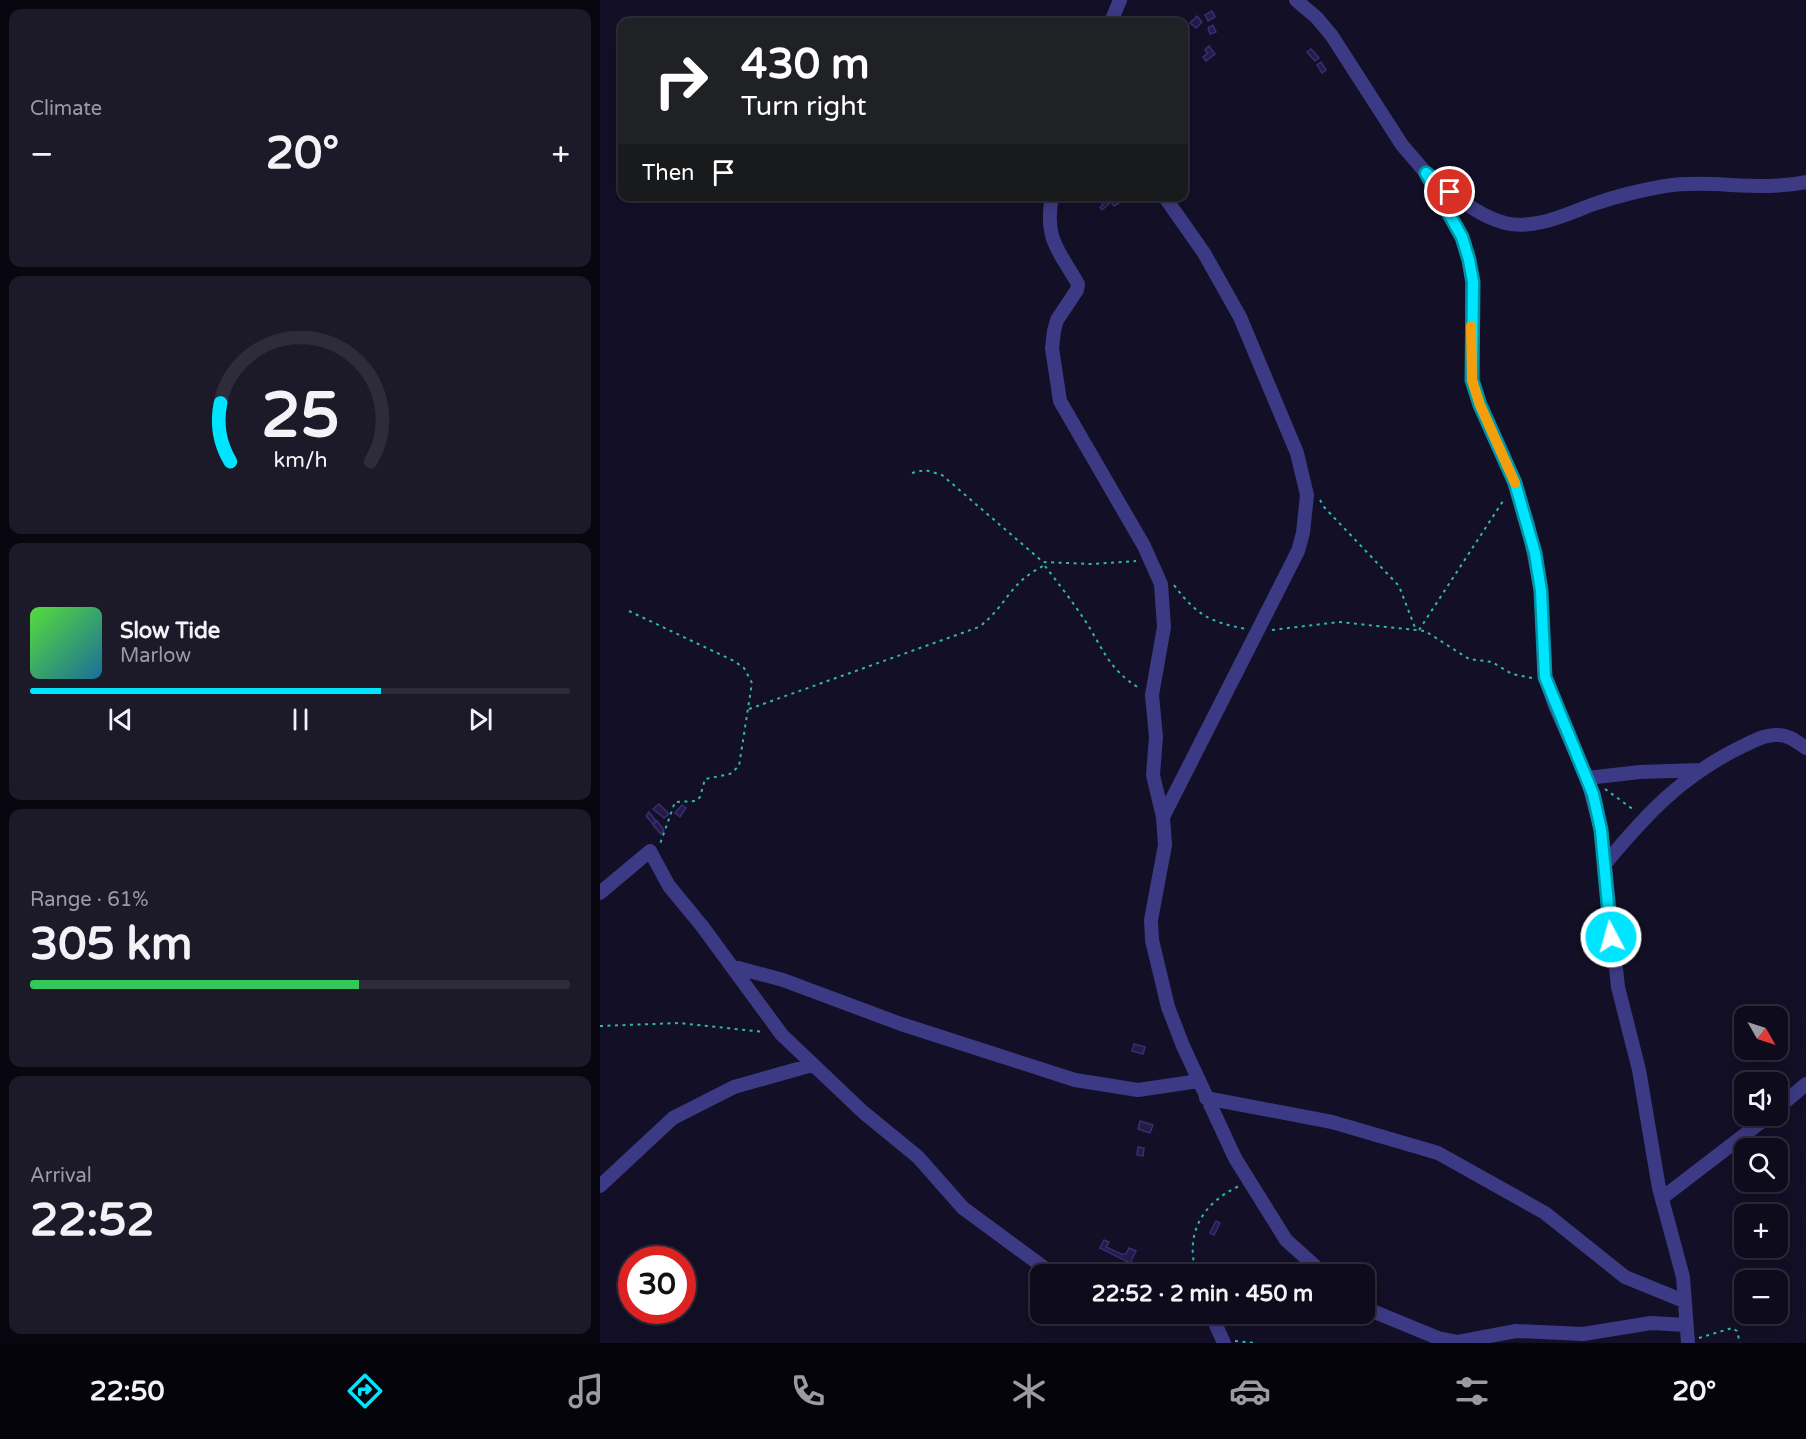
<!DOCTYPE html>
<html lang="en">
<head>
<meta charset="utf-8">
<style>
  body { margin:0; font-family:"Varela Round",sans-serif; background:#1c1929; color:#f1f3f6; height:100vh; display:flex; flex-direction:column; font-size:22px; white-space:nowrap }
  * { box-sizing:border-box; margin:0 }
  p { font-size:20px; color:#9b9ba3 }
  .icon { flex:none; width:33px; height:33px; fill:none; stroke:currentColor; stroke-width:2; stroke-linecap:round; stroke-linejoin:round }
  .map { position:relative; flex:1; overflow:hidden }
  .drawer { display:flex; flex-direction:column; gap:9px; padding:9px; background:#08060f; width:600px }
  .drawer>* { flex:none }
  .hud { position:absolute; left:18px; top:18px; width:570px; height:183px; border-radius:12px; box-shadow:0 3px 15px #0003,0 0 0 2px #2e2b3b; background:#202124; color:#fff; overflow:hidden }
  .needle { width:39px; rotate:129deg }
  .tools { position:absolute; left:1134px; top:1006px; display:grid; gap:12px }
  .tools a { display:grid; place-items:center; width:54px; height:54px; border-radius:12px; background:#0e0b1c; box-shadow:0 3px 15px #0003,0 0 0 2px #2e2b3b; font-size:30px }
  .speed { position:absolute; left:18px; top:1246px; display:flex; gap:12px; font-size:30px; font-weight:700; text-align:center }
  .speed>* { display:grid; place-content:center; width:78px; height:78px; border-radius:50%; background:#0e0b1c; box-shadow:0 3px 15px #0003,0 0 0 2px #2e2b3b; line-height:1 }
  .speed .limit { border:9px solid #d22; background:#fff; color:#111 }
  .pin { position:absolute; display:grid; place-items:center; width:51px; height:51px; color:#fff; margin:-26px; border:3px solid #fff; border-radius:50%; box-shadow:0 2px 6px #0007 }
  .me { position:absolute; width:66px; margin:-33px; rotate:354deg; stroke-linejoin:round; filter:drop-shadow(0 0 4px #0008) }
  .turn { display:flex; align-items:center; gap:21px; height:126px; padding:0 24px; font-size:27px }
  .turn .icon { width:78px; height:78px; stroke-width:2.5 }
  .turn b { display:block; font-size:42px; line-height:51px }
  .then { display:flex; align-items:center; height:57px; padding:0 24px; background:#0003; gap:12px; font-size:22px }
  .big { font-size:45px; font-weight:800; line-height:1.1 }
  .drawer .tile { flex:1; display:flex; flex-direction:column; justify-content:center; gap:9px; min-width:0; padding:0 21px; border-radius:12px; background:#1c1929 }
  .drawer .dial { align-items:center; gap:0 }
  .dial svg { height:156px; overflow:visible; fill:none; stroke:#2e2b3b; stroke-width:7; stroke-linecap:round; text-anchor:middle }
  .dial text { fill:#f1f3f6; stroke:none }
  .song { display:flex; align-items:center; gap:18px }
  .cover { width:72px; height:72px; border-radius:9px; background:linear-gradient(135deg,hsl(110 70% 55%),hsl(200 70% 35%)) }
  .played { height:6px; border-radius:3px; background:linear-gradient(90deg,#00e5ff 65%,#2e2b3b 65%) }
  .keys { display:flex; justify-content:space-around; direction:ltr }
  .heat { display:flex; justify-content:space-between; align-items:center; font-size:33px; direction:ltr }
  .charge { height:9px; border-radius:4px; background:linear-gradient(90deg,#34c759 61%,#2e2b3b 0) }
  .trip { position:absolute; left:430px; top:1264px; width:345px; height:60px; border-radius:12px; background:#0e0b1c; box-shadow:0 3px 15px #0003,0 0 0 2px #2e2b3b; font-weight:800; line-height:60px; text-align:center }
  .tab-bar { display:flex; height:96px; justify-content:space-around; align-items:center; background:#06040b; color:#9b9ba3 }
  .tab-bar .icon { width:42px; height:42px }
  .tab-bar .on { color:#00e5ff }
  .tab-bar b { font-size:27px; color:#f1f3f6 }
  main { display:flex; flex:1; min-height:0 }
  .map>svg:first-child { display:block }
  .building { fill:#241b47; stroke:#3b2d73; stroke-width:1.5 }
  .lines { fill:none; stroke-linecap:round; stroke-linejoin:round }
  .path { stroke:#2fb8b0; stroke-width:2; stroke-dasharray:3 4.5; stroke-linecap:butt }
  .street { stroke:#3d3a85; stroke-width:14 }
  .route-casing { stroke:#0095a6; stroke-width:15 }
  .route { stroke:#00e5ff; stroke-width:10 }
  .slow { stroke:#f59e0b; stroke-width:10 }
</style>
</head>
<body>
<main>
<section class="drawer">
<div class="tile"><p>Climate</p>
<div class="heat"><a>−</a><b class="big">20°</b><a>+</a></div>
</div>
<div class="tile dial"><svg viewBox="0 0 100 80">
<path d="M14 69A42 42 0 1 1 86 69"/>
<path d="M14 69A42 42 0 0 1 9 39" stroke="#00e5ff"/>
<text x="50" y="56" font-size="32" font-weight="700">25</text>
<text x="50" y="72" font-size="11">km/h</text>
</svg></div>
<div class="tile">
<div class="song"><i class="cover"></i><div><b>Slow Tide</b><p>Marlow</p></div></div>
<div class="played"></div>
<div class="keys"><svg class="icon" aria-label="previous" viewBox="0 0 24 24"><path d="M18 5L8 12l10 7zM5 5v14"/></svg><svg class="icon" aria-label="pause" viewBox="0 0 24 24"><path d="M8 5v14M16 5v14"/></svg><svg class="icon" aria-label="next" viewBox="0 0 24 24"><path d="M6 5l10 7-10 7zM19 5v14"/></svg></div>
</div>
<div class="tile"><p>Range · 61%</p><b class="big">305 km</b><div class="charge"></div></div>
<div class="tile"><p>Arrival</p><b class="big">22:52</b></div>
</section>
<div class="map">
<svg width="1206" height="1343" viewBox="0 0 1206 1343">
  <rect width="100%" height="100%" fill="#130f26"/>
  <path class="building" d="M 612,11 L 615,17 L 608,21 L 605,15 Z
    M 597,16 L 602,22 L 596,28 L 590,23 Z
    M 613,25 L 616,32 L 610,34 L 608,28 Z
    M 609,46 L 615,54 L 606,61 L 603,57 L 608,53 L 605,50 Z
    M 711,49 L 719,58 L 715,61 L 707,52 Z
    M 721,62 L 726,70 L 722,73 L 717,65 Z
    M 503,196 L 509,204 L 502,210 L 500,207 L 503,205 L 498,198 Z
    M 515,196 L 519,203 L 514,206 L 507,197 Z
    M 59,804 L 69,814 L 64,818 L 53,809 Z
    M 82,805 L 86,808 L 80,817 L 75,813 Z
    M 49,812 L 56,821 L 53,824 L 46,816 Z
    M 57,821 L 64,830 L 61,834 L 53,825 Z
    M 534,1044 L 545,1047 L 543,1054 L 532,1051 Z
    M 540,1121 L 553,1125 L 550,1133 L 538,1129 Z
    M 538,1147 L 544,1148 L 543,1156 L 537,1155 Z
    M 616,1221 L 620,1223 L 614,1235 L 610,1233 Z
    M 504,1240 L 509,1242 L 506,1247 L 521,1254 L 526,1254 L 529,1248 L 536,1251 L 530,1263 L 500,1248 Z
    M 494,1264 L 502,1269 L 499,1273 L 491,1268 Z"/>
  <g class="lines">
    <path class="path" d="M 312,473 L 325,470 L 342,475 L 443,562 L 491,564 L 536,561
      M 720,500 L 724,507 L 799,586 L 816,630
      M 445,566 C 458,583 472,601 484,619 C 503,648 508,669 539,688
      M 574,585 C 596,615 610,622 646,629
      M 29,611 L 134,661 L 144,668 L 152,683 L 139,766 L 130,774 L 105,779 L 100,797 L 96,801 L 75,802 L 60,844
      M 672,630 L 739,622 L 825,631 L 869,659 L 892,662 L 912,674 L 932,678
      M 819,630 L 905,498
      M 149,709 L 379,627 C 408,605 407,584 445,565
      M 1005,789 L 1034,810
      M 0,1026 L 79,1023 L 164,1032
      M 597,1275 C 584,1235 601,1204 639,1186
      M 1099,1338 L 1132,1328 L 1137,1331 L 1140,1343
      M 635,1341 L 656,1343"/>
    <path class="street" d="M 696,0 L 717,18 L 732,36 L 802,145 L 826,173 L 862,237 L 869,260 L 872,282 L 872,380 L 880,405 L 915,483 L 928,525 L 941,591 L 945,677 L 955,706 L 987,778 L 1001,830 L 1018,987 L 1039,1070 L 1059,1188 L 1083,1277 L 1088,1343
      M 511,22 L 520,0
      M 832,178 C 854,195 878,216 905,223 C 936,230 966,214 994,204 C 1017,196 1041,190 1065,186 C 1112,179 1159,192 1206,182
      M 452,196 C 444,239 458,249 478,284 L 477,290 L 457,320 L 454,331 L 452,348 L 460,401 L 544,546 L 561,584 L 564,627 L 552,695 L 556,737 L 553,775 L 563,817 L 565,845 L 551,920 L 552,940 L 568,1007 L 583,1046 L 635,1158 L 686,1240 L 725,1275
      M 987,778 L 1040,772 L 1100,770
      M 563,817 L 698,551 L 703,533 L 707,495 L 697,453 L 640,317 L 604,253 L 564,196
      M 1005,864 C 1047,813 1083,775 1143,746 C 1154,741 1165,734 1178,735 C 1189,735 1197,742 1206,748
      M 0,893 L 50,851 L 69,886 L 102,926 L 182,1035 L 263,1112 L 318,1157 L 363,1208 L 454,1275
      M 131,966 L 183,980 L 301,1024 L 475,1080 L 538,1090 L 599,1081
      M 606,1098 L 732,1122 L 838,1153 L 945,1213 L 1025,1277 L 1084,1301
      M 1178,1108 L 1206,1084
      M 0,1186 L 73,1118 L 134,1087 L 212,1065
      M 1062,1198 L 1169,1116
      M 765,1308 L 838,1338 L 858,1342 L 916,1331 L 983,1334 L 1051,1323 L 1086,1325
      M 611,1314 L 624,1343"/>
  </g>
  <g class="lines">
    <g class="route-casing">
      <path id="route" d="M 850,192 L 826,173 L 862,237 L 869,260 L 873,282 L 872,380 L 880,405 L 915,483 L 935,553 L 941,591 L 945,677 L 993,794 L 1001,830 L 1011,937"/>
    </g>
    <use href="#route" class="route"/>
    <path class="slow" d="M 871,326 L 872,380 L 880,405 L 915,483"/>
  </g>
</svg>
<div class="tools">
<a><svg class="needle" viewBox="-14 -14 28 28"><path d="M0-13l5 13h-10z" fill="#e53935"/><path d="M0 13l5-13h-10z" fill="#9b9ba3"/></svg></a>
<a><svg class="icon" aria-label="sound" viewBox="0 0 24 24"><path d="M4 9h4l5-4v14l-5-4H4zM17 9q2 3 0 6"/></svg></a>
<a><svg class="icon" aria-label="search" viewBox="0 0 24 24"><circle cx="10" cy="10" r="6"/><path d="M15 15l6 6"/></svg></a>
<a>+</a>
<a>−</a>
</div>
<div class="speed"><div class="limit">30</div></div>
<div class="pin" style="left:850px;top:192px;background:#d93025"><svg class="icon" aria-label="arrive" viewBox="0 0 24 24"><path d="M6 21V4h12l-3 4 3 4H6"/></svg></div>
<svg class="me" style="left:1011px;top:937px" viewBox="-20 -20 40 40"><circle r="17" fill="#00e5ff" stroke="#fff" stroke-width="3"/><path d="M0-11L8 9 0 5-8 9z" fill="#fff"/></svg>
<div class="trip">22:52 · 2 min · 450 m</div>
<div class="hud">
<div class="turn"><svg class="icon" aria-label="right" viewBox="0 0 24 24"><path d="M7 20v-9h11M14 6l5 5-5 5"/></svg><div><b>430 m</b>Turn right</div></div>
<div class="then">Then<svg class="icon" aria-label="arrive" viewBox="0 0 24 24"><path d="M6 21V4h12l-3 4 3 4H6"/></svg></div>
</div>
</div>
</main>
<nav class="tab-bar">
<b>22:50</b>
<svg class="icon on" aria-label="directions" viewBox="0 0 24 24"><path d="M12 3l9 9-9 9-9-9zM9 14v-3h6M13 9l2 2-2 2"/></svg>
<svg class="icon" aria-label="music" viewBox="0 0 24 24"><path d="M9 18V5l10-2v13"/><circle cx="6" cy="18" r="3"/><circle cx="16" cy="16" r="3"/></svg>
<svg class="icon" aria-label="phone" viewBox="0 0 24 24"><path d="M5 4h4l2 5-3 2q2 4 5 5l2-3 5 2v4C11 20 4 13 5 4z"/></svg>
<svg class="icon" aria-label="climate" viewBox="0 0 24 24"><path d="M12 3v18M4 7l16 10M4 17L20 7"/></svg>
<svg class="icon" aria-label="car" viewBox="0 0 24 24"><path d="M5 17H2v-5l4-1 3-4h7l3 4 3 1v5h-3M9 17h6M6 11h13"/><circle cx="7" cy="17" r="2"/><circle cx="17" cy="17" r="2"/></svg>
<svg class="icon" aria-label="filters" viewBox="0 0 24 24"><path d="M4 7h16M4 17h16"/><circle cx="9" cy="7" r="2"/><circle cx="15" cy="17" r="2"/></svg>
<b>20°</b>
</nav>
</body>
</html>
